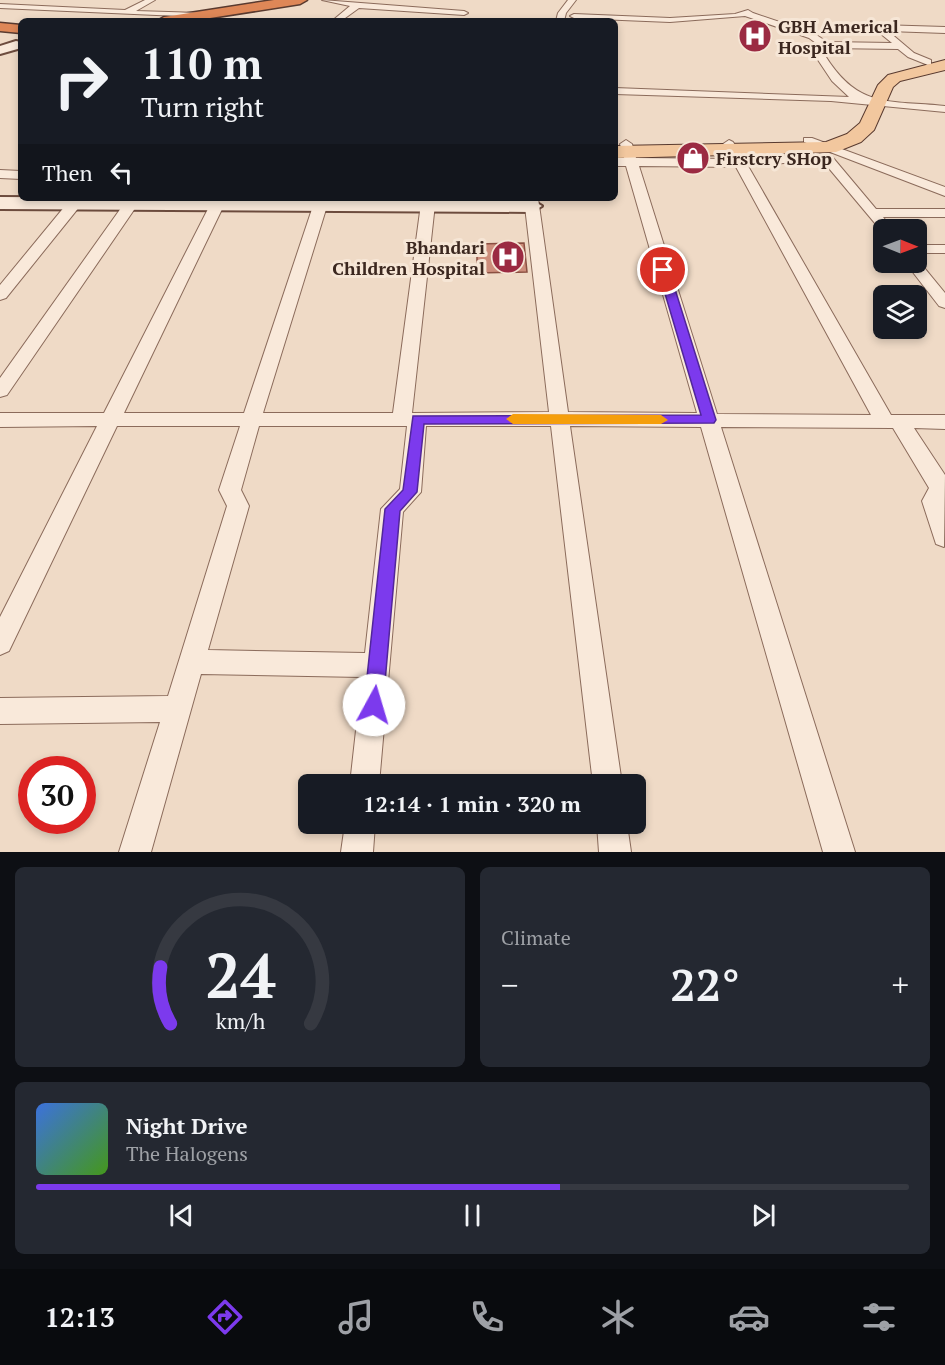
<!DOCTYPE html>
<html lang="en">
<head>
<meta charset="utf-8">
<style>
  body { margin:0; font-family:"PT Serif",serif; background:#242831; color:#f1f3f6; height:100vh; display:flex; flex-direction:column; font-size:22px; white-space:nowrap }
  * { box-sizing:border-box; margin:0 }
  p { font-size:20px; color:#9ea1a6 }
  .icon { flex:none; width:33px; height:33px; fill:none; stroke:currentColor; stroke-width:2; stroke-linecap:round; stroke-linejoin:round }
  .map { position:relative; height:852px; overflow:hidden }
  .drawer { display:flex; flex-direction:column; gap:15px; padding:15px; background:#0d0f14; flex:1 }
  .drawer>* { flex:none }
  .banner { position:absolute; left:18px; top:18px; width:600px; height:183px; border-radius:9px; box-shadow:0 3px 9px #0003; background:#171b24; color:#f1f3f6; overflow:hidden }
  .needle { width:39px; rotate:91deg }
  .fabs { position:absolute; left:873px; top:219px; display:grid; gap:12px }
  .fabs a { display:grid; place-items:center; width:54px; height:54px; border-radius:9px; background:#171b24; box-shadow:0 3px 9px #0003; font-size:30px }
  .speed { position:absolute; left:18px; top:756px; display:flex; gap:12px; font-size:30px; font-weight:700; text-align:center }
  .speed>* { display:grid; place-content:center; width:78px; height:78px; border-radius:50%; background:#171b24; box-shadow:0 3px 9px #0003; line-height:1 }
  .speed .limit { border:9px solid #d22; background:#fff; color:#111 }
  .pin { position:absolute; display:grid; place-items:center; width:51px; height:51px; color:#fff; margin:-26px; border:3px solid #fff; border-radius:50%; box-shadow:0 2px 6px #0007 }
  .me { position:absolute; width:66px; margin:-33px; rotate:6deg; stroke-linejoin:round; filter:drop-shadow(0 0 4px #0008) }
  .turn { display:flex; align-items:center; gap:21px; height:126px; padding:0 24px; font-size:27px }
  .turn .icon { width:78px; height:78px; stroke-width:2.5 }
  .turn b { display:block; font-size:42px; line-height:51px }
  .then { display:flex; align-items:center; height:57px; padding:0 24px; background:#0003; gap:12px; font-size:22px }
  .big { font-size:45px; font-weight:700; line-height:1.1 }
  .drawer .widget { flex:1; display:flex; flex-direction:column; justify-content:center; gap:9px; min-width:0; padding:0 21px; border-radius:9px; background:#242831 }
  .drawer .dial { align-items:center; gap:0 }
  .dial svg { height:156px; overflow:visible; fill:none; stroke:#363941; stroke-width:7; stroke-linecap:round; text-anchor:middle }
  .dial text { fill:#f1f3f6; stroke:none }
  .song { display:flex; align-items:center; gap:18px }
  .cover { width:72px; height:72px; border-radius:9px; background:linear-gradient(135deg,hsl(220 70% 55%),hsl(100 70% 35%)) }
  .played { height:6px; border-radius:3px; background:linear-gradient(90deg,#7c3aed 60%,#363941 60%) }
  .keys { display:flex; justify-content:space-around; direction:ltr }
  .heat { display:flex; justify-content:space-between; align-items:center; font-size:33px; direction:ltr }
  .drawer .tiles { flex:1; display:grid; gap:15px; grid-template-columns:1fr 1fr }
  .widget:last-child { grid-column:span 2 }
  .trip { position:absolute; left:298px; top:774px; width:348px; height:60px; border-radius:9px; background:#171b24; box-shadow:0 3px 9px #0003; font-weight:700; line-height:60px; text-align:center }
  .tabs { display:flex; height:96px; justify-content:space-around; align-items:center; background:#090b0e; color:#9ea1a6 }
  .tabs .icon { width:42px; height:42px }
  .tabs .selected { color:#7c3aed }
  .tabs b { font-size:27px; color:#f1f3f6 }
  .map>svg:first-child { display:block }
  .building { fill:#cd8d7b; stroke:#8a4f41; stroke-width:1.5 }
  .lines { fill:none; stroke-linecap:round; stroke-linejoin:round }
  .street-casing { stroke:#8b6b5b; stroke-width:2 }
  .secondary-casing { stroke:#6d4c3e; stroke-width:4 }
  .primary-casing { stroke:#593a2f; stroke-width:2 }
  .highway-casing { stroke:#593a2f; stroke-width:3 }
  .street { fill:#f9e9da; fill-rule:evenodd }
  .secondary { fill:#f9e9da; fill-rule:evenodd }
  .primary { fill:#f2c79e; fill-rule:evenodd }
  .highway { fill:#de8757; fill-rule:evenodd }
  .route { fill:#7c3aed; stroke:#51269a; stroke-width:1.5 }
  .slow { fill:#f59e0b }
  .labels { text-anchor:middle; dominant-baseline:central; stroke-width:6; stroke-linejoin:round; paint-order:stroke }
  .far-poi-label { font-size:18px; font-weight:bold; fill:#3b271f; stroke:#f6e6d6; text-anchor:start }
</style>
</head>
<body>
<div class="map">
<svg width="945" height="852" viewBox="0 0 945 852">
  <rect width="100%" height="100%" fill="#efdac6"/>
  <path class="building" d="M 524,243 L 527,272 L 477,273 L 477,244 Z"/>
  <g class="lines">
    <g class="street-casing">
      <path id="street" d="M 145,0 L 155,0 L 136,11 L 201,13 L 205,15 L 201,17 L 0,8 L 0,4 L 125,10 Z
        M 322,0 L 464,11 L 468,13 L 464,15 L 359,8 L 341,21 L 332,21 L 350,6 Z
        M 568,0 L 576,0 L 566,13 L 564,21 L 556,21 L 558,13 Z
        M 748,10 L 753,13 L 815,34 L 827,42 L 892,43 L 876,30 L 879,25 L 945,27 L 945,33 L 888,31 L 914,53 L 931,60 L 931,64 L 928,65 L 908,57 L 898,49 L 829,48 L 826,57 C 859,109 889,100 945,106 L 945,112 L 831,101 L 615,94 L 615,88 L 849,97 L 832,81 L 816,57 L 820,46 L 809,38 L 745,16 L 670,22 L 574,18 L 570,16 L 574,14 L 670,18 L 735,14 Z
        M 804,138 L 812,138 L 945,187 L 945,196 L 804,142 Z
        M 729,140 L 733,142 L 744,159 L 829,153 L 876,209 L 945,209 L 945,217 L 883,217 L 893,230 L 884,230 L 884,234 L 822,160 L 748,166 L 891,415 L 945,415 L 945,429 L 914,428 L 945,475 L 944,547 L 936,544 L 922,501 L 929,488 L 893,428 L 721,427 L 855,852 L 823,852 L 701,427 L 570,426 L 622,784 L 593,784 L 551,426 L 426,426 L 421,492 L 403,512 L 379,784 L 350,784 L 362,677 L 201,674 L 151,852 L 119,852 L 160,722 L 0,724 L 0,698 L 168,696 L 227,506 L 219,490 L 240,426 L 117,426 L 9,651 L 0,655 L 0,617 L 97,426 L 0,427 L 0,413 L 104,413 L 210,205 L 217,201 L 224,205 L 124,413 L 244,413 L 313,206 L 320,202 L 327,206 L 263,413 L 393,413 L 421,204 L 428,200 L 435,204 L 412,413 L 549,412 L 524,198 L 538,198 L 568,412 L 697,413 L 626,166 L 615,166 L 615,158 L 624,158 L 620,144 L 626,140 L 632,144 L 636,158 L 731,159 L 723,144 ZM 639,166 L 736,167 L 871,415 L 717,414 ZM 259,426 L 407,426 L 400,489 L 381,509 L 365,653 L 208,650 L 249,506 L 241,490 Z
        M 0,170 L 21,171 L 21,179 L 0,178 Z
        M 75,199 L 80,200 L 80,206 L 6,298 L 0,300 L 0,285 L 70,200 Z
        M 131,200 L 138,204 L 7,395 L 0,397 L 0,378 L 126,201 Z
        M 916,245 L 945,245 L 945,253 L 916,253 Z
        M 917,259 L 945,293 L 945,308 L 939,306 L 905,262 L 916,262 Z
        M 345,824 L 375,824 L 373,852 L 341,852 Z
        M 597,824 L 627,824 L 631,852 L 599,852 Z"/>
    </g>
    <g class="secondary-casing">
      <path id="secondary" d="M 16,41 L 21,42 L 21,48 L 0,54 L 0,46 Z
        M 0,197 L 532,200 L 542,206 L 532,212 L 0,209 Z"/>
    </g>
    <g class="primary-casing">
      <path id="primary" d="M 945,60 L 945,70 L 900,81 L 893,87 L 874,130 L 861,142 L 836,152 L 615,158 L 615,146 L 826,142 L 847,134 L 860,123 L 878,85 L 888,75 Z"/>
    </g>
    <g class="highway-casing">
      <path id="highway" d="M 274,0 L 307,0 L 300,4 L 191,21 L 157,21 L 164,17 Z
        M 0,23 L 21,25 L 21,33 L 0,31 Z"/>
    </g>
    <use href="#street" class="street"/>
    <use href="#secondary" class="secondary"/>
    <use href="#primary" class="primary"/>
    <use href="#highway" class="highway"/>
  </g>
  <path class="route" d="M 663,267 L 669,270 L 716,420 L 714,423 L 424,424 L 417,492 L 400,511 L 383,705 L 380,711 L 374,714 L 367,711 L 364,705 L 385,509 L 403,490 L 413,416 L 701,415 L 658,270 Z"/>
  <path class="slow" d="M 513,414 L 661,415 L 668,420 L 661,424 L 513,424 L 506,419 Z"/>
  <defs>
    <g id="hospital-disc" transform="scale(1.725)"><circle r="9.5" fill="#9b2a42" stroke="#f6e6d6"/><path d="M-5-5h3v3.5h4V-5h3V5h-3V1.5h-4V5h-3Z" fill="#fff"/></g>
    <g id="shop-disc" transform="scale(1.725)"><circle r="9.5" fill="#9b2a42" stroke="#f6e6d6"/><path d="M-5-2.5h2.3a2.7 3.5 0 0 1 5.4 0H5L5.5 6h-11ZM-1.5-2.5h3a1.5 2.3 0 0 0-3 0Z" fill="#fff"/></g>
  </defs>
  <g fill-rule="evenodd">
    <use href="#hospital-disc" x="755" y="36"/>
    <use href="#shop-disc" x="693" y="158"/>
    <use href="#hospital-disc" x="508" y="257"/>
  </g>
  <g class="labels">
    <g class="far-poi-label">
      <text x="778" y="26">GBH Americal<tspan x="778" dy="21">Hospital</tspan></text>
      <text x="716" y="158">Firstcry SHop</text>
      <text x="485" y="247" text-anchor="end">Bhandari<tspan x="485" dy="21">Children Hospital</tspan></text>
    </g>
  </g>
</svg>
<div class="fabs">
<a><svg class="needle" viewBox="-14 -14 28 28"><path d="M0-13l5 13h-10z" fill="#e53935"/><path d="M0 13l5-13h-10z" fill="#9ea1a6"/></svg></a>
<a><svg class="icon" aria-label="layers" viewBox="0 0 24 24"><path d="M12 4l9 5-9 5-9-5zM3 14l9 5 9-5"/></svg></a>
</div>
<div class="speed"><div class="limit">30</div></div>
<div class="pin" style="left:663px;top:270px;background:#d93025"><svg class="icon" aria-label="arrive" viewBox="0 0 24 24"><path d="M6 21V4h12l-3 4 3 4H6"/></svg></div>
<svg class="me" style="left:374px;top:705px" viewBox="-20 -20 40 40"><circle r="19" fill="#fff"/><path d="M0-13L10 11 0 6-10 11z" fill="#7c3aed"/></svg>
<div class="trip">12:14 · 1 min · 320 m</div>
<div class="banner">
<div class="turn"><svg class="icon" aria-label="right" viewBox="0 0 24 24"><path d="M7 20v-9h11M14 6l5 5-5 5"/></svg><div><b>110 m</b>Turn right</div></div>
<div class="then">Then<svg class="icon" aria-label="left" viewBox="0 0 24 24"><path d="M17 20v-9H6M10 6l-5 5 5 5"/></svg></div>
</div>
</div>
<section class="drawer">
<div class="tiles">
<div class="widget dial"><svg viewBox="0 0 100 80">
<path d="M14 69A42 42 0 1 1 86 69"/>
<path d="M14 69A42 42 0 0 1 9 40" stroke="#7c3aed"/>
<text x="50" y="56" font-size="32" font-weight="700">24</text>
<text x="50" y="72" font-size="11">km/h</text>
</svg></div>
<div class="widget"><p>Climate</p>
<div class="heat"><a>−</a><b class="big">22°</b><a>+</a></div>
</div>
<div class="widget">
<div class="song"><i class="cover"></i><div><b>Night Drive</b><p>The Halogens</p></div></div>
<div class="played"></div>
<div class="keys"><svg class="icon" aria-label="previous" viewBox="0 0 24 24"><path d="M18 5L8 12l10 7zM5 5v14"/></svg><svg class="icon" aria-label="pause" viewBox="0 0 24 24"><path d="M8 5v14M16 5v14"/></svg><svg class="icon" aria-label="next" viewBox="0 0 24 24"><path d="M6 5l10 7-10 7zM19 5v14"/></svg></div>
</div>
</div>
</section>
<nav class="tabs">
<b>12:13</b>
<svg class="icon selected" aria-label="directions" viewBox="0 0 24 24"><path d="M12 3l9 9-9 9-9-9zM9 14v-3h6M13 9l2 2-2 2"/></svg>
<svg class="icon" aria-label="music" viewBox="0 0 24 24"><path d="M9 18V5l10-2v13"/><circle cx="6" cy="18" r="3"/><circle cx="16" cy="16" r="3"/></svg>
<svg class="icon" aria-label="phone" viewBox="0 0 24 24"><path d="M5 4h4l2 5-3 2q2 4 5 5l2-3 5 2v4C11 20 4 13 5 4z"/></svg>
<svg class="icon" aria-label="climate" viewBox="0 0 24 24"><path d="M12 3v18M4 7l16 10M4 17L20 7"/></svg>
<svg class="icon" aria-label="car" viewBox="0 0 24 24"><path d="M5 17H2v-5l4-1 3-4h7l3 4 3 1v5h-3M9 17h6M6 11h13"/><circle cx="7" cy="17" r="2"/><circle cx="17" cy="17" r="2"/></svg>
<svg class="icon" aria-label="filters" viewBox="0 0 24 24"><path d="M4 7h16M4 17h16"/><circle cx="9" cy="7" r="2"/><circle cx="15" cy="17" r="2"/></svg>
</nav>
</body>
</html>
